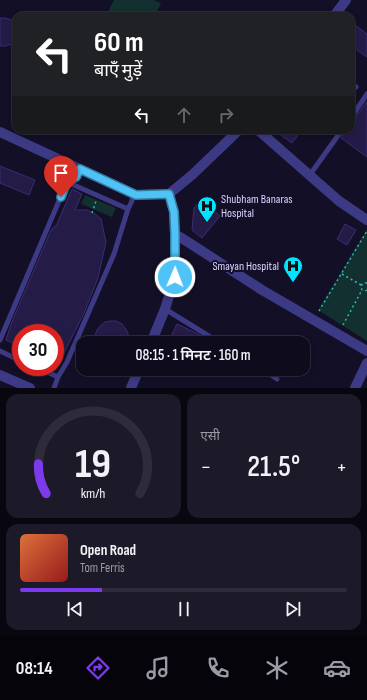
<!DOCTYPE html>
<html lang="hi">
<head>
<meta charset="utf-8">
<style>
  body { margin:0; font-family:"Sofia Sans Condensed","Noto Sans Devanagari",sans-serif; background:#1c1929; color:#f1f3f6; height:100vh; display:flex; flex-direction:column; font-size:15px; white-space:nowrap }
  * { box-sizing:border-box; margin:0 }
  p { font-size:13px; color:#9b9ba3 }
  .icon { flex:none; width:22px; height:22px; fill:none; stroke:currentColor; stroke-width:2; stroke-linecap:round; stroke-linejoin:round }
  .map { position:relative; height:388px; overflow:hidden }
  .drawer { display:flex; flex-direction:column; gap:6px; padding:6px; background:#08060f; flex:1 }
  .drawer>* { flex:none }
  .guide { position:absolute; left:12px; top:12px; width:343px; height:122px; border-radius:12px; box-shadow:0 2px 6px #0003,0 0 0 1px #2e2b3b; background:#202124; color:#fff; overflow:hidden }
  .speed { position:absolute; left:12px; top:324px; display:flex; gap:8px; font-size:20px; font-weight:700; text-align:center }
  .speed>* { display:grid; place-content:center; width:52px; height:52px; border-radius:50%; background:#0e0b1c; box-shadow:0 2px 6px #0003,0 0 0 1px #2e2b3b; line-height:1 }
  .speed .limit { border:6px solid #d22; background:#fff; color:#111 }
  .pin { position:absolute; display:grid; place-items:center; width:34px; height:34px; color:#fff; margin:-41px -17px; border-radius:50% 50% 50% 0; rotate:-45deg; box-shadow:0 0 4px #0007 }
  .pin .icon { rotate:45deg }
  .me { position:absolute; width:44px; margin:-22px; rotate:1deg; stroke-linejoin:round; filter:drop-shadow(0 0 3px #0008) }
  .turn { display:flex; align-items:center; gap:14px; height:84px; padding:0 16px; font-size:18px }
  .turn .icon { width:52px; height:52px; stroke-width:2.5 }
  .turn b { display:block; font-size:28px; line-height:34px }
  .lanes { display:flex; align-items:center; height:38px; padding:0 16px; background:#0003; justify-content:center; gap:20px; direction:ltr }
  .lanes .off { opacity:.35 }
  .big { font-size:30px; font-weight:600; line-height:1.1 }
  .drawer .card { flex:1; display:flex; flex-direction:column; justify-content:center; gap:6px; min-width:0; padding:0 14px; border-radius:12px; background:#1c1929 }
  .drawer .dial { align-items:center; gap:0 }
  .dial svg { height:104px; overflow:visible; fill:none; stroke:#2e2b3b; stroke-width:7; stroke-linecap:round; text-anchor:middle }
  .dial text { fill:#f1f3f6; stroke:none }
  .song { display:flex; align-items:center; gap:12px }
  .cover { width:48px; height:48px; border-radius:6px; background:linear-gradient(135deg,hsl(20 70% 55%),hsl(0 70% 35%)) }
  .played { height:4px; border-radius:2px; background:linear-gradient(90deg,#7c3aed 25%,#2e2b3b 25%) }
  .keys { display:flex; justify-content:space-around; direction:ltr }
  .heat { display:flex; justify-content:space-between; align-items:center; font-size:22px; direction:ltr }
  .drawer .tiles { flex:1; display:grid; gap:6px; grid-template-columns:1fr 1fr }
  .card:last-child { grid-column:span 2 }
  .trip { position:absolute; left:76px; top:336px; width:234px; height:40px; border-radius:12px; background:#0e0b1c; box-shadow:0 2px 6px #0003,0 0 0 1px #2e2b3b; font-weight:600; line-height:40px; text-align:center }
  .menu { display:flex; height:64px; justify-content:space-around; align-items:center; background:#06040b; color:#9b9ba3 }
  .menu .icon { width:28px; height:28px }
  .menu .active { color:#7c3aed }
  .menu b { font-size:18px; color:#f1f3f6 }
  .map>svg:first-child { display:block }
  .green { fill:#12302f }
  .building { fill:#241b47; stroke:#3b2d73 }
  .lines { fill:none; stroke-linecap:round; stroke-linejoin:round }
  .path { stroke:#2fb8b0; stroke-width:1.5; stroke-dasharray:2 3; stroke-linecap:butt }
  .service { stroke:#3d3a85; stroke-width:5 }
  .minor { stroke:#3d3a85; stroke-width:10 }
  .route-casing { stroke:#337fa1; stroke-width:10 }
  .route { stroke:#4fc3f7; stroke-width:7 }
  .labels { text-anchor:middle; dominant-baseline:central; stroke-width:4; stroke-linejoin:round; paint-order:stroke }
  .poi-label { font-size:12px; fill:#d9d4ff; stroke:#130f26; text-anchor:start }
</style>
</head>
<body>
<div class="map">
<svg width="367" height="388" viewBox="0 0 367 388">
  <rect width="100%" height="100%" fill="#130f26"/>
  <path class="green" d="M 114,0 L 154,0 L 161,3 L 155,16 L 106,16 Z
    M 85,195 L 116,208 L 112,217 L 81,204 Z
    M 367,229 L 367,341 L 318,310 Z"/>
  <path class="building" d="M 0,18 L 4,18 L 9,19 L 13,21 L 16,24 L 16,39 L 11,44 L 6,46 L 0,46 Z
    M 351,22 L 367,34 L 367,57 L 351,46 Z
    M 367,101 L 367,157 L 341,138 L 346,130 L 351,130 L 351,123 L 354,120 Z
    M 274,130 L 302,130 L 292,143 Z
    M 0,166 L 35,180 L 29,195 L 0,183 Z
    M 72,189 L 82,194 L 75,210 L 87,210 L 95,214 L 101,219 L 106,242 L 98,278 L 84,313 L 55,371 L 55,333 L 21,333 L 21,347 L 6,340 L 11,324 L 51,230 L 57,224 Z
    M 201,200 L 220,216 L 202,238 L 192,230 L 194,208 Z
    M 345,224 L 356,230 L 347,245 L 337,239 Z
    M 111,321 L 116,321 L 122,324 L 125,328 L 128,333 L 128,339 L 127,343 L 96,343 L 95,335 L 97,330 L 101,325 L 105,322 Z
    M 177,324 L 196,333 L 205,338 L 202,343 L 168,343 Z"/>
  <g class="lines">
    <path class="path" d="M 92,213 L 96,201
      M 342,274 L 361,285
      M 367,283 L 363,283 L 361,286 L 362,290 L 365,291 L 367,290
      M 319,311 L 367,231
      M 343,325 L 362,290"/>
    <path class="service" d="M 351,84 L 356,87
      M 351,118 L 367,94
      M 309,176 L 342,130
      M 67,182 L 77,177 L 80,169
      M 128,209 L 132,201 L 133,193
      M 165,309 L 220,343
      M 0,340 L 67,182 L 128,209 L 114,254 L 67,362 L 58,377
      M 0,351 L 21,361
      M 36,367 L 58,377 L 54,388
      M 262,369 L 277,379"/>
    <path class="minor" d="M 334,16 L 346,0
      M 258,130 L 339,201 L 367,220
      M 0,132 L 136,195 L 169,194
      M 175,234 L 191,244 L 262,290 L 367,351
      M 151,343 L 165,309 L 175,277 L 175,234 L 174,212 L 169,194 L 192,175 L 239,130
      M 0,375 L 30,388
      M 131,388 L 139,369
      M 355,388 L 367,363"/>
  </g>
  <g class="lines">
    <g class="route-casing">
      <path id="route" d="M 61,197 L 67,182 L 76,177 L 80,169 L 136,195 L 169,194 L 174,212 L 175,234 L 175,277"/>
    </g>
    <use href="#route" class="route"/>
  </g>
  <defs>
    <g id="hospital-pin" transform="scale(1)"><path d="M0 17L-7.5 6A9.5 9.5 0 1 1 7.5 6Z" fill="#00e5ff" stroke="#130f26"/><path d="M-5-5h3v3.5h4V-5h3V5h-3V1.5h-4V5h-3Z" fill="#111"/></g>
  </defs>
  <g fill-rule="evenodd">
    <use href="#hospital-pin" x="207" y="206"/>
    <use href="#hospital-pin" x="293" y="266"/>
  </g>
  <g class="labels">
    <g class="poi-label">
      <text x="221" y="199">Shubham Banaras<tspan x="221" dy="14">Hospital</tspan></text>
      <text x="279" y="266" text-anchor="end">Smayan Hospital</text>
    </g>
  </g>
</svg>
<div class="speed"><div class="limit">30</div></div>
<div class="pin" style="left:61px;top:197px;background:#d93025"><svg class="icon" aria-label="arrive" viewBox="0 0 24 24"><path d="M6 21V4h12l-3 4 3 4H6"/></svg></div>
<svg class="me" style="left:175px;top:277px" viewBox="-20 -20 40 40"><circle r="17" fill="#4fc3f7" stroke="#fff" stroke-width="3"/><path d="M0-11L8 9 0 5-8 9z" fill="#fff"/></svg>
<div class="trip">08:15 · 1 मिनट · 160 m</div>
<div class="guide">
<div class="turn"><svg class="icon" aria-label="left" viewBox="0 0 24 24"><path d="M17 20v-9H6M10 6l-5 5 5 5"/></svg><div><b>60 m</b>बाएँ मुड़ें</div></div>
<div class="lanes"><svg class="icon" aria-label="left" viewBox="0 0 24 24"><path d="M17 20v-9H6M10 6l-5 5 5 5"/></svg><svg class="icon off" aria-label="ahead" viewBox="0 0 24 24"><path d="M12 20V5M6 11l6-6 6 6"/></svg><svg class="icon off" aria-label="right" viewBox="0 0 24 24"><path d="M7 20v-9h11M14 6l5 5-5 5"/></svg></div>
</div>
</div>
<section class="drawer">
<div class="tiles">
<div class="card dial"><svg viewBox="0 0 100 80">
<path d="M14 69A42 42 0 1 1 86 69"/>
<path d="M14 69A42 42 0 0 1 8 46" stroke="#7c3aed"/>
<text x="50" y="56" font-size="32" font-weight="700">19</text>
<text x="50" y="72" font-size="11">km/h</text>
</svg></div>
<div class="card"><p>एसी</p>
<div class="heat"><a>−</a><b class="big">21.5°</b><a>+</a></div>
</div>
<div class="card">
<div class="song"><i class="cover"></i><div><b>Open Road</b><p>Tom Ferris</p></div></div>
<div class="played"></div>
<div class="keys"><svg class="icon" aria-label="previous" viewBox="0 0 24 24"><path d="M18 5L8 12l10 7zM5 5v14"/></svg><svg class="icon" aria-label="pause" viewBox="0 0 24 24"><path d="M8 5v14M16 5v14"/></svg><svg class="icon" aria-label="next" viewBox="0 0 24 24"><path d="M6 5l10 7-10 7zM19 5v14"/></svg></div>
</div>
</div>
</section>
<nav class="menu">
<b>08:14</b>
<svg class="icon active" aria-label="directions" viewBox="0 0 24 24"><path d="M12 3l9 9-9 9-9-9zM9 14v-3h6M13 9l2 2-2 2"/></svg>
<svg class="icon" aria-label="music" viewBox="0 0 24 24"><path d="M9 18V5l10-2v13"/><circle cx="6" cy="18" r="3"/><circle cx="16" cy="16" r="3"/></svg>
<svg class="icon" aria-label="phone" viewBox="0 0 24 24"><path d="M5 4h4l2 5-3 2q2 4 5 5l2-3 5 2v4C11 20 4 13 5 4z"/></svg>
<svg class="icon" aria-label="climate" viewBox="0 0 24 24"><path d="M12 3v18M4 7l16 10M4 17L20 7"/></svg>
<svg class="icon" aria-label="car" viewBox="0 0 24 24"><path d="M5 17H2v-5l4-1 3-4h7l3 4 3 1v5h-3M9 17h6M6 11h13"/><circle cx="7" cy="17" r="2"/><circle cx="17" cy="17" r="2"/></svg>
</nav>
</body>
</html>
